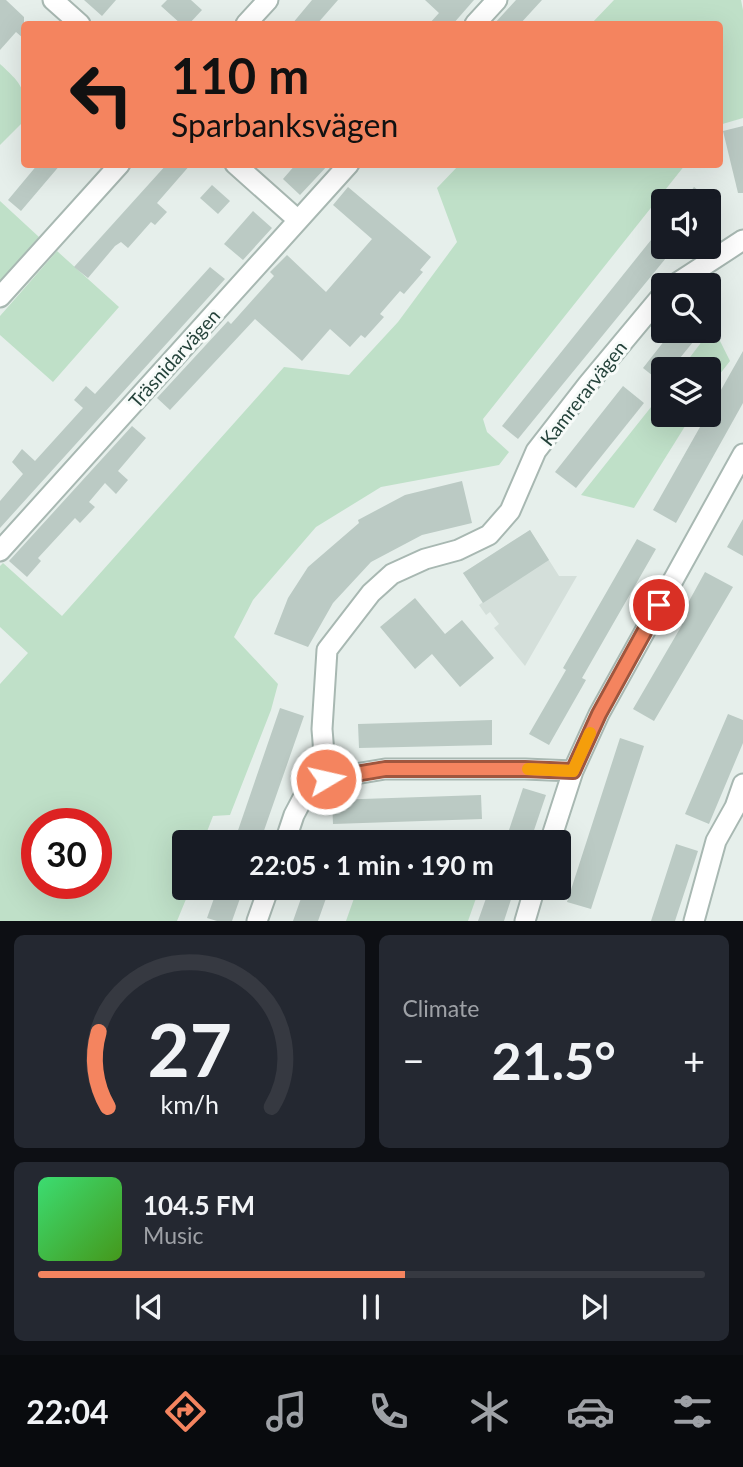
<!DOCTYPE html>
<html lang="en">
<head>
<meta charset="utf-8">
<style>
  body { margin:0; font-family:Lato,sans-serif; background:#242831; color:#f1f3f6; height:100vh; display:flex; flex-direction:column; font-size:26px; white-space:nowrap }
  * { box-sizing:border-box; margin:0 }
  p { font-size:23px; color:#9ea1a6 }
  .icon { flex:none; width:38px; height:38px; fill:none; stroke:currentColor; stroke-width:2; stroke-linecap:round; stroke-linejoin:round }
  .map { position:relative; height:921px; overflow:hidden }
  .panel { display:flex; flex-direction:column; gap:14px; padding:14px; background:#0d0f14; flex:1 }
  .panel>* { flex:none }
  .top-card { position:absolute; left:21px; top:21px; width:702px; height:147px; border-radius:7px; box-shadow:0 7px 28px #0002; background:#f4845f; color:#111; overflow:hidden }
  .fabs { position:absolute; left:651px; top:189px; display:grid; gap:14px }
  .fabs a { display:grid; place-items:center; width:70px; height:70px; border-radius:7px; background:#171b24; box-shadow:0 7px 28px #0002; font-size:35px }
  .speed { position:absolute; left:21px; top:808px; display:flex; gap:14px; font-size:35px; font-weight:700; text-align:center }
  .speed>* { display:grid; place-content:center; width:91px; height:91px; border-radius:50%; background:#171b24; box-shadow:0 7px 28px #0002; line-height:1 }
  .speed .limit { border:10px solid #d22; background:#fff; color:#111 }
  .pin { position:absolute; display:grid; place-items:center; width:60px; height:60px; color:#fff; margin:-30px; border:4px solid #fff; border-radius:50%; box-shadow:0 2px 7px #0007 }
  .me { position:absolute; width:77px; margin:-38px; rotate:81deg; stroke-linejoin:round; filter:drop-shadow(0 0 5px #0008) }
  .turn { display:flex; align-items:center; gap:24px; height:147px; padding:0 35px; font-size:32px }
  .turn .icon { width:91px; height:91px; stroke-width:2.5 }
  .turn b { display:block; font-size:49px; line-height:60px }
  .big { font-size:52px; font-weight:700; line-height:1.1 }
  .panel .tile { flex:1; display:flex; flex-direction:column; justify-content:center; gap:10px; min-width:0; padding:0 24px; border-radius:10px; background:#242831 }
  .panel .dial { align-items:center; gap:0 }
  .dial svg { height:182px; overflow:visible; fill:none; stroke:#363941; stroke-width:7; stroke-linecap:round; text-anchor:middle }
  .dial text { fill:#f1f3f6; stroke:none }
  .song { display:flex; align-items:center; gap:21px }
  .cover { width:84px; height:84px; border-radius:10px; background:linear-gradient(135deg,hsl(140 70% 55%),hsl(100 70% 35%)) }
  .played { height:7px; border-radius:4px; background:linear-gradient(90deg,#f4845f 55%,#363941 55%) }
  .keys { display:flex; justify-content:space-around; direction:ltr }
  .heat { display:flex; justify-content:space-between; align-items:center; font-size:38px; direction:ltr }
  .panel .tiles { flex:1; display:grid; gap:14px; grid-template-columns:1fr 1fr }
  .tile:last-child { grid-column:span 2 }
  .trip { position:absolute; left:172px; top:830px; width:399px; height:70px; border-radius:7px; background:#171b24; box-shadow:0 7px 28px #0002; font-weight:700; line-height:70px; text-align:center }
  .dock { display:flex; height:112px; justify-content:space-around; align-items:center; background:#090b0e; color:#9ea1a6 }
  .dock .icon { width:49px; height:49px }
  .dock .selected { color:#f4845f }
  .dock b { font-size:32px; color:#f1f3f6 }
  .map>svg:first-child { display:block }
  .built { fill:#d4dfda }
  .green { fill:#bfe0c8; fill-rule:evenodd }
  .building { fill:#bbcac4 }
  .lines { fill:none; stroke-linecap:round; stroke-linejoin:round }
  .minor-casing { stroke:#a8b8b2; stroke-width:23 }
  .minor { stroke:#fff; stroke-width:19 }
  .route-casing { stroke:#9f563e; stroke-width:18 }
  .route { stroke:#f4845f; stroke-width:12 }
  .slow { stroke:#f59e0b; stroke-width:12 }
  .labels { text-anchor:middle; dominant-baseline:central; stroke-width:6; stroke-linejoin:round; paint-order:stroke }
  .street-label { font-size:19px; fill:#24423a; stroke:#f7fbf9 }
</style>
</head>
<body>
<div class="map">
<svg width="743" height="921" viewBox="0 0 743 921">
  <rect width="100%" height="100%" fill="#e6efeb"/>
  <path class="built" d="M 530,530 L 559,576 L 577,576 L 525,666 L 494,628 L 499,624 L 490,612 L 486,615 L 479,605 L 483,602 L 463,573 Z"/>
  <path class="green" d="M 614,0 L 741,0 L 743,10 L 743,118 L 719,125 L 719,24 L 591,24 Z
    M 0,64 C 24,86 25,88 24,121 L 0,145 Z
    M 459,165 L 685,165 L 483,419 L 487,432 L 509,452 L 499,465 L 381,487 L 316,527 L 253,600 L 234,637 L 278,684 L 271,710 L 230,815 L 213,816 L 203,842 L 184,842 L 184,887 L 191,887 L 177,921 L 0,921 L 0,684 L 28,653 L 0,627 L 0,566 L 3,563 L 62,616 L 284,367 L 349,375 L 398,322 L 457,242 L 437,188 ZM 37,824 L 96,824 L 96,884 L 37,884 Z
    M 0,201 L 39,237 L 0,281 Z
    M 57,251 L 119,307 L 53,382 L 0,335 L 0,316 Z
    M 710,321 L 730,361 L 709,388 L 709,369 L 681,369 L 700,344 L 706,331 L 709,331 Z
    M 663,392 L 663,415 L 692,415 L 634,508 L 581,495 Z
    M 376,835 L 498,836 L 496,842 L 374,842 Z
    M 358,887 L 480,887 L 468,921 L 346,921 Z"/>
  <path class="building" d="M 0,0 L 6,0 L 24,17 L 24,39 L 16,32 L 0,50 Z
    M 84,0 L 116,0 L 102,16 Z
    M 167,0 L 191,0 L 202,10 L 189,24 L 181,24 L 161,6 Z
    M 312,0 L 338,0 L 317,24 L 292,24 Z
    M 425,0 L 474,0 L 453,24 L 429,24 L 439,13 Z
    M 516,0 L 542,0 L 520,24 L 494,24 Z
    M 743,126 L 743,193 L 738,193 L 723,131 Z
    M 38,164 L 61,164 L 21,211 L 8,200 Z
    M 167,164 L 191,164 L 157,203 L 167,212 L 155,225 L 151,222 L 128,248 L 121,242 L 115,246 L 88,278 L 74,267 Z
    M 296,164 L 329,164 L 300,195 L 283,179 Z
    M 212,185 L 230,201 L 218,214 L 200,198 Z
    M 348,187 L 431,257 L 420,270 L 423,272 L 404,294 L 400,291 L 380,314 L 384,317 L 365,338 L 361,335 L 350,347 L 330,329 L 302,361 L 255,319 L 170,410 L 157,398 L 228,321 L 231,324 L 274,276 L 270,272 L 287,255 L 326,292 L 372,239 L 333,205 Z
    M 694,187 L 712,201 L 683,201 Z
    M 253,211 L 272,228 L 243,260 L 224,244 Z
    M 663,225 L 663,247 L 675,247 L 518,439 L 502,426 Z
    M 210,267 L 225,279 L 0,528 L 0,501 L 23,474 L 12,462 L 22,449 L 35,461 L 83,408 L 74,400 L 86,386 L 95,394 Z
    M 672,331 L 702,331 L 671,369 L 663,369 L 663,384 L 643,368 Z
    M 743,351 L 743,403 L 676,523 L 653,510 Z
    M 623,386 L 644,403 L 576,488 L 555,472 Z
    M 132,426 L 146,438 L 118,471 L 128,480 L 116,494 L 105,483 L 89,502 L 95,507 L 80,523 L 75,518 L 38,558 L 41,561 L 27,577 L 9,561 Z
    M 462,481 L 472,523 L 422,535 L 371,562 L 333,603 L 308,647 L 274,634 L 288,598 L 308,567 L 359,523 L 358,520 L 405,495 Z
    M 743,519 L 743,556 L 727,547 Z
    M 530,530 L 549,560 L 483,603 L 463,573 Z
    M 637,539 L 656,549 L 582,678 L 586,680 L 549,745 L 529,734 L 566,670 L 563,668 Z
    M 705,572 L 733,587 L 654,721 L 633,709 L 682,625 L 677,623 Z
    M 415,598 L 445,634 L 462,620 L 494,658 L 460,687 L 432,654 L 415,669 L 380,627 Z
    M 280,708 L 304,716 L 260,842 L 234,842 Z
    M 728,714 L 743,720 L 743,743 L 709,824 L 685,814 Z
    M 492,720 L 492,745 L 359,748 L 358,724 Z
    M 620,738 L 644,746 L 591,909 L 567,902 Z
    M 523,788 L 546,795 L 530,842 L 505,842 Z
    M 481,795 L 482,819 L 333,824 L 332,800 Z
    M 676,844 L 698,851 L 675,921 L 651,921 Z
    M 218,887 L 244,887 L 232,921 L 217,921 L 207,918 Z
    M 305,887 L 330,887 L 318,921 L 293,921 Z
    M 490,887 L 515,887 L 504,921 L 478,921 Z"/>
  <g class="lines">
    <g class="minor-casing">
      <path id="minor" d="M 53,0 L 80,24
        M 246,24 L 268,0
        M 475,24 L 497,0
        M 235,164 L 298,220
        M 674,285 L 743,240
        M 0,297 L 120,164
        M 0,551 L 349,164
        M 326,779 L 322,729 L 327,650 L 371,593 L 392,574 L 425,559 L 458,550 L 489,535 L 510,511 L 536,451 L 588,384 L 663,294
        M 285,842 L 294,815 L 304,796 L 326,779 L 385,769 L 525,769 L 573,771
        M 550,842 L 573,771 L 599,714 L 743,454
        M 257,921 L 269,887
        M 525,921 L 535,887
        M 694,921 L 716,841 L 735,807 L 743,784"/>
    </g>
    <use href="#minor" class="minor"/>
  </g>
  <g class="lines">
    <g class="route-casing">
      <path id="route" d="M 326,779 L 385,769 L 525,769 L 573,771 L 599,714 L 659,605"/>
    </g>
    <use href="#route" class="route"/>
    <path class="slow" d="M 528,769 L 573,771 L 590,733"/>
  </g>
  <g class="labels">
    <g class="street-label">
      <text transform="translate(174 358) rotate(-48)">Träsnidarvägen</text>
      <text transform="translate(583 393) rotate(-52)">Kamrerarvägen</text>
    </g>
  </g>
</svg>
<div class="fabs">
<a><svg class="icon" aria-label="sound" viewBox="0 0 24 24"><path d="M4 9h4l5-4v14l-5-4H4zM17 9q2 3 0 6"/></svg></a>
<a><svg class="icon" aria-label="search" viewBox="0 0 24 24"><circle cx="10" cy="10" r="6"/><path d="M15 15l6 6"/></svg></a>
<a><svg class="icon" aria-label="layers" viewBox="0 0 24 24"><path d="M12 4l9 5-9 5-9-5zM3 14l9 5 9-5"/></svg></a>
</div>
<div class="speed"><div class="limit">30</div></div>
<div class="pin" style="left:659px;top:605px;background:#d93025"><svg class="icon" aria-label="arrive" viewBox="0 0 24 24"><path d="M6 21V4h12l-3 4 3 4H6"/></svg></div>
<svg class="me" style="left:326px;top:779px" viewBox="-20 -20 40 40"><circle r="17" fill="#f4845f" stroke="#fff" stroke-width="3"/><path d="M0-11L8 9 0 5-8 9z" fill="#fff"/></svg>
<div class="trip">22:05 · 1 min · 190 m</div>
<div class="top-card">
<div class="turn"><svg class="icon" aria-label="left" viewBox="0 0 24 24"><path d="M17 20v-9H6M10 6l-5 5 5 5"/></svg><div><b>110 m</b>Sparbanksvägen</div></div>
</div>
</div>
<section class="panel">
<div class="tiles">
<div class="tile dial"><svg viewBox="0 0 100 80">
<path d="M14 69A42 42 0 1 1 86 69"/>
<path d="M14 69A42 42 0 0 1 10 36" stroke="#f4845f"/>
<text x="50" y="56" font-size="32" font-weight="700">27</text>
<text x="50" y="72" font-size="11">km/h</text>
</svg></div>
<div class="tile"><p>Climate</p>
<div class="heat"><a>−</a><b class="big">21.5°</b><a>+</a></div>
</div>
<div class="tile">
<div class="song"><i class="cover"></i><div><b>104.5 FM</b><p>Music</p></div></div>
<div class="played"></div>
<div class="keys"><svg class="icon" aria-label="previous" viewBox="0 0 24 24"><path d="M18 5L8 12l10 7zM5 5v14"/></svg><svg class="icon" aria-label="pause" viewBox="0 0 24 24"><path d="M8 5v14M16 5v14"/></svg><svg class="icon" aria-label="next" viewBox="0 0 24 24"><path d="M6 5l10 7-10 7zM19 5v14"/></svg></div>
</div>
</div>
</section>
<nav class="dock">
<b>22:04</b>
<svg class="icon selected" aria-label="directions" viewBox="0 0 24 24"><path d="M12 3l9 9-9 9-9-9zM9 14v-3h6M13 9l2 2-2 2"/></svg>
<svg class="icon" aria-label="music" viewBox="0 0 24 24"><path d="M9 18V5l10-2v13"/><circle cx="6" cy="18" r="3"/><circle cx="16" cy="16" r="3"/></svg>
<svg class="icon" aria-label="phone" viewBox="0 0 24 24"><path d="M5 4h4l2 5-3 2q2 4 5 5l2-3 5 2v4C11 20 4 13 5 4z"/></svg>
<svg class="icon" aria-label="climate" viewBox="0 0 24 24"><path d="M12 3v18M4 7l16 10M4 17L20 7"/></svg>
<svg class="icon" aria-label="car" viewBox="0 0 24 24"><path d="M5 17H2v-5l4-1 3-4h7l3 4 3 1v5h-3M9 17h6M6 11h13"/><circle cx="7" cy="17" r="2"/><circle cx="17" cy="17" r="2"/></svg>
<svg class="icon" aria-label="filters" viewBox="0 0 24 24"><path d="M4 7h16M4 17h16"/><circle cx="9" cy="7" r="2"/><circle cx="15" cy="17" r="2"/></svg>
</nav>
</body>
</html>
